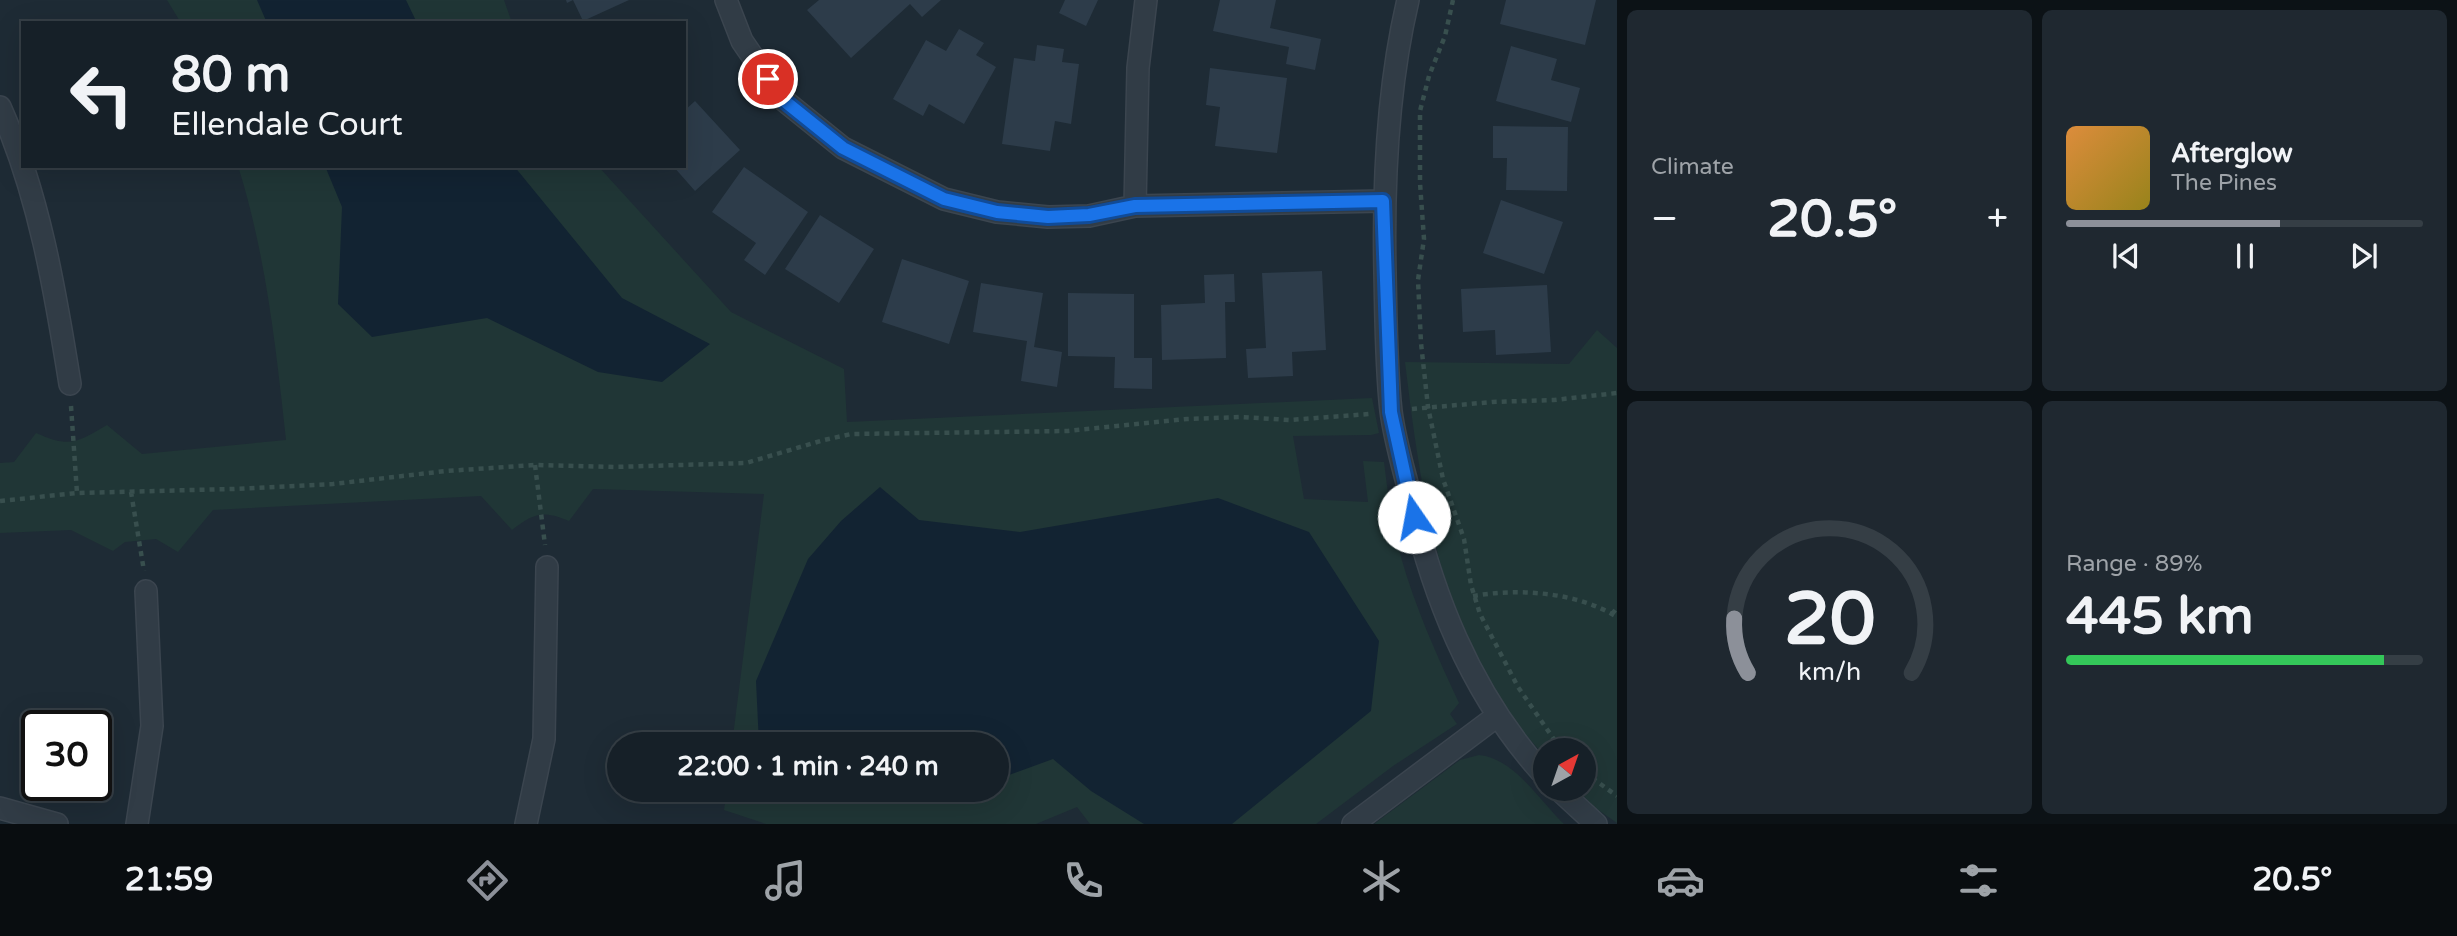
<!DOCTYPE html>
<html lang="en">
<head>
<meta charset="utf-8">
<style>
  body { margin:0; font-family:"Varela Round",sans-serif; background:#1f2830; color:#f1f3f6; height:100vh; display:flex; flex-direction:column; font-size:26px; white-space:nowrap }
  * { box-sizing:border-box; margin:0 }
  p { font-size:23px; color:#9ea3a8 }
  .icon { flex:none; width:38px; height:38px; fill:none; stroke:currentColor; stroke-width:2; stroke-linecap:round; stroke-linejoin:round }
  .map { position:relative; flex:1; overflow:hidden }
  .sheet { display:flex; flex-direction:column; gap:10px; padding:10px; background:#0c1216; width:840px }
  .sheet>* { flex:none }
  .guide { position:absolute; left:21px; top:21px; width:665px; height:147px; border-radius:0px; box-shadow:0 7px 28px #0002,0 0 0 2px #353e45; background:#162028; color:#f1f3f6; overflow:hidden }
  .needle { width:46px; rotate:40deg }
  .fabs { position:absolute; left:1533px; top:738px; display:grid; gap:14px }
  .fabs a { display:grid; place-items:center; width:63px; height:63px; border-radius:50%; background:#162028; box-shadow:0 7px 28px #0002,0 0 0 2px #353e45; font-size:35px }
  .speed { position:absolute; left:21px; top:710px; display:flex; gap:14px; font-size:35px; font-weight:700; text-align:center }
  .speed>* { display:grid; place-content:center; width:91px; height:91px; border-radius:50%; background:#162028; box-shadow:0 7px 28px #0002,0 0 0 2px #353e45; line-height:1 }
  .speed .limit { border:4px solid #111; border-radius:10px; background:#fff; color:#111 }
  .pin { position:absolute; display:grid; place-items:center; width:60px; height:60px; color:#fff; margin:-30px; border:4px solid #fff; border-radius:50%; box-shadow:0 2px 7px #0007 }
  .me { position:absolute; width:77px; margin:-38px; rotate:348deg; stroke-linejoin:round; filter:drop-shadow(0 0 5px #0008) }
  .turn { display:flex; align-items:center; gap:24px; height:147px; padding:0 35px; font-size:32px }
  .turn .icon { width:91px; height:91px; stroke-width:2.5 }
  .turn b { display:block; font-size:49px; line-height:60px }
  .big { font-size:52px; font-weight:700; line-height:1.1 }
  .sheet .tile { flex:1; display:flex; flex-direction:column; justify-content:center; gap:10px; min-width:0; padding:0 24px; border-radius:10px; background:#1f2830 }
  .sheet .dial { align-items:center; gap:0 }
  .dial svg { height:182px; overflow:visible; fill:none; stroke:#353e45; stroke-width:7; stroke-linecap:round; text-anchor:middle }
  .dial text { fill:#f1f3f6; stroke:none }
  .song { display:flex; align-items:center; gap:21px }
  .cover { width:84px; height:84px; border-radius:10px; background:linear-gradient(135deg,hsl(30 70% 55%),hsl(50 70% 35%)) }
  .played { height:7px; border-radius:4px; background:linear-gradient(90deg,#8c9099 60%,#353e45 60%) }
  .keys { display:flex; justify-content:space-around; direction:ltr }
  .heat { display:flex; justify-content:space-between; align-items:center; font-size:38px; direction:ltr }
  .charge { height:10px; border-radius:5px; background:linear-gradient(90deg,#34c759 89%,#353e45 0) }
  .sheet .tiles { flex:1; display:grid; gap:10px; grid-template-columns:repeat(2,1fr) }
  .trip { position:absolute; left:607px; top:732px; width:402px; height:70px; border-radius:35px; background:#162028; box-shadow:0 7px 28px #0002,0 0 0 2px #353e45; font-weight:700; line-height:70px; text-align:center }
  .menu { display:flex; height:112px; justify-content:space-around; align-items:center; background:#090d10; color:#9ea3a8 }
  .menu .icon { width:49px; height:49px }
  .menu .active { color:#8c9099 }
  .menu b { font-size:32px; color:#f1f3f6 }
  main { display:flex; flex:1; min-height:0 }
  .map>svg:first-child { display:block }
  .green { fill:#203636 }
  .water { fill:#122332 }
  .building { fill:#2d3c4a }
  .lines { fill:none; stroke-linecap:round; stroke-linejoin:round }
  .minor-casing { stroke:#3b454f; stroke-width:24 }
  .path { stroke:#384f4e; stroke-width:4.5; stroke-dasharray:5 5; stroke-linecap:butt }
  .minor { stroke:#313c46; stroke-width:21 }
  .route-casing { stroke:#114b97; stroke-width:18 }
  .route { stroke:#1a73e8; stroke-width:12 }
</style>
</head>
<body>
<main>
<div class="map">
<svg width="1617" height="824" viewBox="0 0 1617 824">
  <rect width="100%" height="100%" fill="#1e2b35"/>
  <path class="green" d="M 167,0 L 504,0 L 512,23 L 181,23 Z
    M 238,166 L 598,166 L 731,312 L 844,369 L 847,422 L 1372,398 L 1379,433 L 1371,435 L 1293,436 L 1304,499 L 1368,502 L 1363,461 L 1384,462 C 1388,494 1392,526 1401,557 C 1415,607 1437,656 1459,703 L 1450,714 L 1457,724 L 1393,766 L 1316,824 L 1090,824 L 1077,807 L 1036,824 L 766,824 L 724,810 L 727,789 L 998,789 L 998,744 L 732,744 L 764,494 L 593,489 L 569,521 C 543,510 534,513 512,530 L 481,496 L 213,510 L 178,552 L 156,539 L 125,542 L 113,551 L 71,530 L 0,533 L 0,463 L 14,462 L 36,433 C 70,448 76,443 107,425 L 142,454 L 286,440 C 276,348 266,255 238,166 Z
    M 1597,330 L 1617,348 L 1617,823 L 1594,807 L 1577,789 L 1584,789 L 1584,751 L 1545,751 L 1545,757 C 1534,743 1521,731 1511,716 C 1437,612 1420,486 1405,362 L 1569,364 Z
    M 1479,755 C 1514,758 1540,801 1564,824 L 1374,824 L 1460,760 Z"/>
  <path class="water" d="M 257,0 L 406,0 L 417,23 L 267,23 Z
    M 325,166 L 514,166 L 622,298 L 710,344 L 662,382 L 598,372 L 487,318 L 372,337 L 338,304 L 342,207 Z
    M 880,487 L 919,520 L 1020,532 L 1218,498 L 1309,532 L 1379,641 L 1371,711 L 1232,824 L 1144,824 L 1091,791 L 1053,759 L 998,779 L 998,744 L 759,744 L 756,681 L 808,559 L 841,521 Z
    M 917,789 L 968,789 L 932,802 Z"/>
  <path class="building" d="M 566,0 L 629,0 L 583,21 L 573,0 L 567,3 Z
    M 819,0 L 941,0 L 922,17 L 910,4 L 851,58 L 807,10 Z
    M 1065,0 L 1098,0 L 1086,26 L 1059,13 Z
    M 1220,0 L 1276,0 L 1270,28 L 1321,39 L 1315,70 L 1286,64 L 1289,47 L 1213,31 Z
    M 1506,0 L 1596,0 L 1585,45 L 1500,24 Z
    M 959,29 L 984,43 L 976,55 L 996,67 L 964,124 L 929,104 L 923,116 L 893,99 L 926,40 L 946,51 Z
    M 1037,45 L 1064,49 L 1062,62 L 1079,64 L 1071,124 L 1055,121 L 1050,151 L 1002,144 L 1014,58 L 1035,61 Z
    M 1511,46 L 1557,59 L 1551,80 L 1580,88 L 1571,122 L 1496,101 Z
    M 1210,68 L 1287,78 L 1277,153 L 1215,146 L 1220,107 L 1206,105 Z
    M 695,101 L 740,150 L 695,191 L 673,166 L 684,166 L 684,111 Z
    M 1493,126 L 1568,127 L 1567,191 L 1506,190 L 1507,158 L 1493,158 Z
    M 744,167 L 808,212 L 765,275 L 744,260 L 756,243 L 712,212 Z
    M 1501,200 L 1563,222 L 1544,274 L 1483,253 Z
    M 820,215 L 874,249 L 839,303 L 785,269 Z
    M 902,259 L 969,281 L 949,344 L 882,322 Z
    M 1322,271 L 1326,350 L 1292,352 L 1293,376 L 1248,378 L 1246,349 L 1266,348 L 1262,273 Z
    M 1234,274 L 1235,302 L 1225,302 L 1226,358 L 1162,360 L 1161,305 L 1205,303 L 1204,275 Z
    M 981,283 L 1043,293 L 1034,347 L 1062,352 L 1057,387 L 1021,381 L 1027,341 L 973,332 Z
    M 1547,285 L 1551,352 L 1496,355 L 1495,330 L 1463,332 L 1461,289 Z
    M 1068,293 L 1134,294 L 1134,358 L 1152,358 L 1152,389 L 1114,388 L 1115,357 L 1068,356 Z"/>
  <g class="lines">
    <g class="minor-casing">
      <path id="minor" d="M 726,0 L 742,41 L 781,98 L 843,148 L 944,199 L 997,212 L 1048,217 L 1089,216 L 1135,206 L 1383,201
        M 1408,0 C 1387,89 1383,182 1385,273 C 1386,319 1386,366 1391,411 C 1394,435 1401,460 1407,483 C 1430,591 1470,694 1545,776
        M 0,107 C 39,194 55,290 70,384
        M 1135,206 L 1138,68 L 1146,0
        M 1558,789 L 1596,824
        M 0,808 L 57,824
        M 137,824 L 152,726 L 146,591
        M 526,824 L 544,739 L 547,567
        M 1353,824 L 1497,716"/>
    </g>
    <path class="path" d="M 1453,0 L 1445,36 L 1429,76 L 1420,111 L 1420,183 L 1424,239 L 1418,280 L 1421,343 L 1428,407 L 1443,479 L 1464,539 L 1471,585 L 1480,614 L 1518,687 L 1562,751
      M 71,406 L 77,493
      M 1412,409 L 1492,402 L 1554,400 L 1617,393
      M 535,465 L 545,545
      M 131,492 L 144,571
      M 0,501 L 77,493 L 233,489 L 333,484 L 446,471 L 535,465 L 614,467 L 746,463 L 824,440 L 851,434 L 1068,431 L 1187,419 L 1241,417 L 1289,420 L 1369,414
      M 1473,596 C 1519,588 1577,592 1617,617
      M 1612,614 L 1617,608
      M 1584,772 L 1617,796"/>
    <use href="#minor" class="minor"/>
  </g>
  <g class="lines">
    <g class="route-casing">
      <path id="route" d="M 768,79 L 782,99 L 843,148 L 944,199 L 997,212 L 1048,217 L 1089,215 L 1135,206 L 1383,201 L 1391,412 L 1414,517"/>
    </g>
    <use href="#route" class="route"/>
  </g>
</svg>
<div class="fabs">
<a><svg class="needle" viewBox="-14 -14 28 28"><path d="M0-13l5 13h-10z" fill="#e53935"/><path d="M0 13l5-13h-10z" fill="#9ea3a8"/></svg></a>
</div>
<div class="speed"><div class="limit">30</div></div>
<div class="pin" style="left:768px;top:79px;background:#d93025"><svg class="icon" aria-label="arrive" viewBox="0 0 24 24"><path d="M6 21V4h12l-3 4 3 4H6"/></svg></div>
<svg class="me" style="left:1414px;top:517px" viewBox="-20 -20 40 40"><circle r="19" fill="#fff"/><path d="M0-13L10 11 0 6-10 11z" fill="#1a73e8"/></svg>
<div class="trip">22:00 · 1 min · 240 m</div>
<div class="guide">
<div class="turn"><svg class="icon" aria-label="left" viewBox="0 0 24 24"><path d="M17 20v-9H6M10 6l-5 5 5 5"/></svg><div><b>80 m</b>Ellendale Court</div></div>
</div>
</div>
<section class="sheet">
<div class="tiles">
<div class="tile"><p>Climate</p>
<div class="heat"><a>−</a><b class="big">20.5°</b><a>+</a></div>
</div>
<div class="tile">
<div class="song"><i class="cover"></i><div><b>Afterglow</b><p>The Pines</p></div></div>
<div class="played"></div>
<div class="keys"><svg class="icon" aria-label="previous" viewBox="0 0 24 24"><path d="M18 5L8 12l10 7zM5 5v14"/></svg><svg class="icon" aria-label="pause" viewBox="0 0 24 24"><path d="M8 5v14M16 5v14"/></svg><svg class="icon" aria-label="next" viewBox="0 0 24 24"><path d="M6 5l10 7-10 7zM19 5v14"/></svg></div>
</div>
<div class="tile dial"><svg viewBox="0 0 100 80">
<path d="M14 69A42 42 0 1 1 86 69"/>
<path d="M14 69A42 42 0 0 1 8 45" stroke="#8c9099"/>
<text x="50" y="56" font-size="32" font-weight="700">20</text>
<text x="50" y="72" font-size="11">km/h</text>
</svg></div>
<div class="tile"><p>Range · 89%</p><b class="big">445 km</b><div class="charge"></div></div>
</div>
</section>
</main>
<nav class="menu">
<b>21:59</b>
<svg class="icon active" aria-label="directions" viewBox="0 0 24 24"><path d="M12 3l9 9-9 9-9-9zM9 14v-3h6M13 9l2 2-2 2"/></svg>
<svg class="icon" aria-label="music" viewBox="0 0 24 24"><path d="M9 18V5l10-2v13"/><circle cx="6" cy="18" r="3"/><circle cx="16" cy="16" r="3"/></svg>
<svg class="icon" aria-label="phone" viewBox="0 0 24 24"><path d="M5 4h4l2 5-3 2q2 4 5 5l2-3 5 2v4C11 20 4 13 5 4z"/></svg>
<svg class="icon" aria-label="climate" viewBox="0 0 24 24"><path d="M12 3v18M4 7l16 10M4 17L20 7"/></svg>
<svg class="icon" aria-label="car" viewBox="0 0 24 24"><path d="M5 17H2v-5l4-1 3-4h7l3 4 3 1v5h-3M9 17h6M6 11h13"/><circle cx="7" cy="17" r="2"/><circle cx="17" cy="17" r="2"/></svg>
<svg class="icon" aria-label="filters" viewBox="0 0 24 24"><path d="M4 7h16M4 17h16"/><circle cx="9" cy="7" r="2"/><circle cx="15" cy="17" r="2"/></svg>
<b>20.5°</b>
</nav>
</body>
</html>
